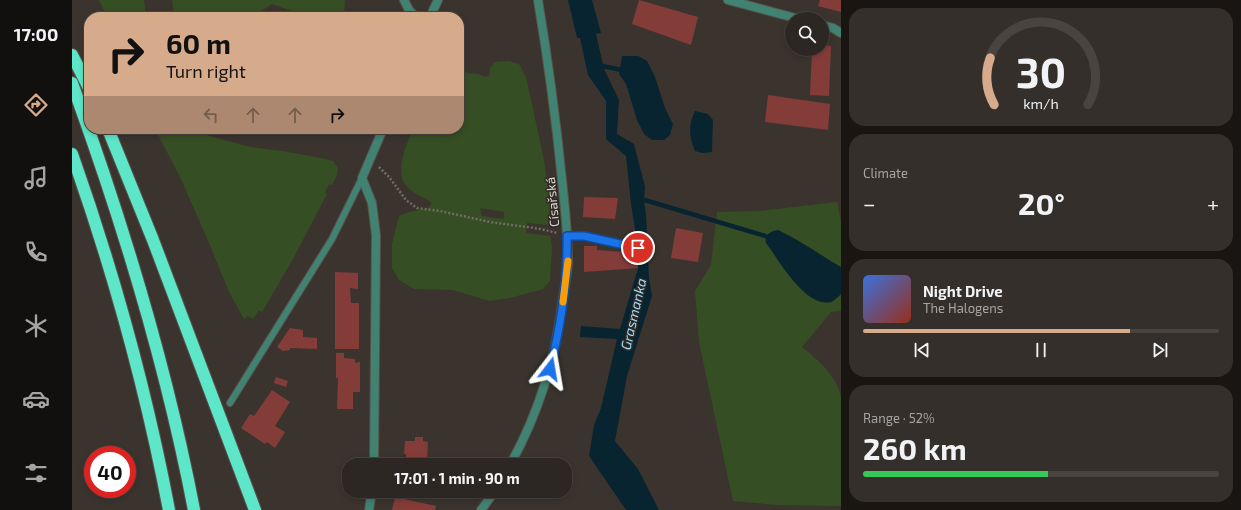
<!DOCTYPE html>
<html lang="en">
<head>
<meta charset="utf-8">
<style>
  body { margin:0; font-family:"Exo 2",sans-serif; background:#342f2a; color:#f1f3f6; height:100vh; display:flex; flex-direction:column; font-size:15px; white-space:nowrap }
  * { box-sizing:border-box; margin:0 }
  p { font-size:13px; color:#a6a5a5 }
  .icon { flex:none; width:22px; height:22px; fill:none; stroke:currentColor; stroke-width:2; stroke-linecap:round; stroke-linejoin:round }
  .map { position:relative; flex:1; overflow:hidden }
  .sheet { display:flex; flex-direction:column; gap:8px; padding:8px; background:#181513; width:400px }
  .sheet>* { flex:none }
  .guide { position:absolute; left:12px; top:12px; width:380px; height:122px; border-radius:16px; box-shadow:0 2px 6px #0003,0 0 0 1px #484440; background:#d6ab8b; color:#111; overflow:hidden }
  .buttons { position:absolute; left:713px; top:12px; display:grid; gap:8px }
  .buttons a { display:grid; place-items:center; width:44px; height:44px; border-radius:50%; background:#2c2722; box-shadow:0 2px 6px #0003,0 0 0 1px #484440; font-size:20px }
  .speed { position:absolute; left:12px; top:446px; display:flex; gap:8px; font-size:20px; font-weight:700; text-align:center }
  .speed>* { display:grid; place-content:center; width:52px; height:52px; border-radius:50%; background:#2c2722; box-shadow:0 2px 6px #0003,0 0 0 1px #484440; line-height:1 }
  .speed .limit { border:6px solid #d22; background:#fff; color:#111 }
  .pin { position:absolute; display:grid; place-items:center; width:34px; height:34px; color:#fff; margin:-17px; border:2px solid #fff; border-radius:50%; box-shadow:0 1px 4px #0007 }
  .me { position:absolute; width:44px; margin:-22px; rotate:14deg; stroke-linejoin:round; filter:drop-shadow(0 0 3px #0008) }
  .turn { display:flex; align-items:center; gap:14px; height:84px; padding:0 16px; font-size:18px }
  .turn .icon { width:52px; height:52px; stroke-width:2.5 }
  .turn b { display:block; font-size:28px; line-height:34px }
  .lanes { display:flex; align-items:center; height:38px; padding:0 16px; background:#0003; justify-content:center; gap:20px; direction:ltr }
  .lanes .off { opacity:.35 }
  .big { font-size:30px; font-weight:700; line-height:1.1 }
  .sheet .card { flex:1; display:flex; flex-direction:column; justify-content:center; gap:6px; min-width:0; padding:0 14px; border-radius:16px; background:#342f2a }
  .sheet .dial { align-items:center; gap:0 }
  .dial svg { height:104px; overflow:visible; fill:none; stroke:#484440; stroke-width:7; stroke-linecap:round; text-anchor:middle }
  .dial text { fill:#f1f3f6; stroke:none }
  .song { display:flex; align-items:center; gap:12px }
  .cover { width:48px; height:48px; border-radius:6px; background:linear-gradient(135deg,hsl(220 70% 55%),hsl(10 70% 35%)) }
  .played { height:4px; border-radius:2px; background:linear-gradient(90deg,#d6ab8b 75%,#484440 75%) }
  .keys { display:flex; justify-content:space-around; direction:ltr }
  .heat { display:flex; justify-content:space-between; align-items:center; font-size:22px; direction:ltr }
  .charge { height:6px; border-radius:3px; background:linear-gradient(90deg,#34c759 52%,#484440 0) }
  .trip { position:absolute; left:270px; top:458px; width:230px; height:40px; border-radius:16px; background:#2c2722; box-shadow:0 2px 6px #0003,0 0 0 1px #484440; font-weight:700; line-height:40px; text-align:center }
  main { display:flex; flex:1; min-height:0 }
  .tabs { display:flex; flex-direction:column; width:72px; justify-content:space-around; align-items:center; background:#12100e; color:#a6a5a5 }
  .tabs .icon { width:28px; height:28px }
  .tabs .active { color:#d6ab8b }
  .tabs b { font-size:18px; color:#f1f3f6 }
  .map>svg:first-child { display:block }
  .green { fill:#364e24; fill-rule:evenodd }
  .water { fill:#082430 }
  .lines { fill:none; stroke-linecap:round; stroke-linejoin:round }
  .stream { stroke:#082430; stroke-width:4.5 }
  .building { fill:#843c39 }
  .service-casing { stroke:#59524c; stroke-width:8 }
  .minor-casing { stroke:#59524c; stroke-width:10 }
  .tertiary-casing { stroke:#59524c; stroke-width:10 }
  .motorway-casing { stroke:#59524c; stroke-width:14 }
  .path { stroke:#726b66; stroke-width:2.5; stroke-dasharray:2 2; stroke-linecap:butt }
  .service { stroke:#418373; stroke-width:6 }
  .minor { stroke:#418373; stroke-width:8 }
  .tertiary { stroke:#418373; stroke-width:8 }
  .motorway { stroke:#5de7c8; stroke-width:12 }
  .route-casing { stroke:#114b97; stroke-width:10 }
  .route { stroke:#1a73e8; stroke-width:7 }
  .slow { stroke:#f59e0b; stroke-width:7 }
  .labels { text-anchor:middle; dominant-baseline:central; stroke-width:3; stroke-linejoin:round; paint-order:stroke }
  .street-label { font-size:13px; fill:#dfdad7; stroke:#312a25 }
  .water-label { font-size:14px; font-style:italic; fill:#9bdbfa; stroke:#312a25 }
</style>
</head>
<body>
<main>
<nav class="tabs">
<b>17:00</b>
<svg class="icon active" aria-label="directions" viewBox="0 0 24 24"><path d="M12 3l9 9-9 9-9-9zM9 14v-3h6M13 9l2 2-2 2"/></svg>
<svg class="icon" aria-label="music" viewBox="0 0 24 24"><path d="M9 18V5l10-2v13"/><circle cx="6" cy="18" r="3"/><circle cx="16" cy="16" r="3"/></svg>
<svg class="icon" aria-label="phone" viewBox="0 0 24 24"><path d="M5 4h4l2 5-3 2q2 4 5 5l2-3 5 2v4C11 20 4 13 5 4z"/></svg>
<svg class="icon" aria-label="climate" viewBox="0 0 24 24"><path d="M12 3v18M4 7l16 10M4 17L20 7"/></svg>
<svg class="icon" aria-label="car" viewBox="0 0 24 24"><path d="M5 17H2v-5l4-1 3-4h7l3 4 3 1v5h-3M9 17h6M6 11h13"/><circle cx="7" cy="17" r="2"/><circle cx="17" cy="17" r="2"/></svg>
<svg class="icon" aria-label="filters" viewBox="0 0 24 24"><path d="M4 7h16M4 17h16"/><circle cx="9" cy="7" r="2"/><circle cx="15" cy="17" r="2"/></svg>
</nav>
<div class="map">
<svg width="769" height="510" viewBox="0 0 769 510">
  <rect width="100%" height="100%" fill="#3b342e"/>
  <path class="green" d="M 27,0 L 72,0 L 74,17 L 35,17 Z
    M 100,0 L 273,0 L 272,16 L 257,12 L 256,17 L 223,17 L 223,12 L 200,4 L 180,17 L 102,17 Z
    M 437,61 L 447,64 L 454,77 L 472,160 L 478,204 L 476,225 L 455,223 L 454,233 L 478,236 L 480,247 L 478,281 L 471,289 L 438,298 L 417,301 L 381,290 L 342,289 L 327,280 L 320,268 L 320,244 L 327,216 L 337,212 L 356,208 L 360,204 C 357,199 350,197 344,194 C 340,191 332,185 331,181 C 325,164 335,144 341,129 L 387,129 L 387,67 L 396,73 L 407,74 L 413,77 L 417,76 L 418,68 L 423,62 ZM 408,208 L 432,212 L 432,219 L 410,216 Z
    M 83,129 L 112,129 L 178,147 L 210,151 L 249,158 L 261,161 L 266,168 L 265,175 L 260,185 L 257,184 L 253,193 L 255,194 L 221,259 L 190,312 L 187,310 L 181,319 L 176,316 L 172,319 L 157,292 L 137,243 L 109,179 Z
    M 765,202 L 769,221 L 769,311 L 759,312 L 730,347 C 747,361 764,375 769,397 L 769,506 L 705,505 L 661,501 L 627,342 L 623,291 L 639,265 L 645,212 L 687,211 Z"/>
  <path class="water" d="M 496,0 L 520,0 L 529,33 L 524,34 L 532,69 L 547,100 L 545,134 L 562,144 L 573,187 L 572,200 L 574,215 L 577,278 L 580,296 L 555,376 L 543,441 L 566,469 L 587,510 L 554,510 L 517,456 L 522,425 L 529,408 L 545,339 L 508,337 L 509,326 L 548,329 L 566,268 L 565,242 L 559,204 L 554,156 L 534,139 L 534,101 L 516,75 L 508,38 L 505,38 Z
    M 550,56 L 566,56 L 575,61 L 583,77 L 593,108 L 601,124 L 598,135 L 592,140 L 580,140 L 572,134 L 565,120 L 554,84 L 547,74 Z
    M 623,111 L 636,114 L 641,120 L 640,152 L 630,153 L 623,151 C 617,137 616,125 623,111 Z
    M 706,230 C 728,240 748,255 769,267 L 769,294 C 766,297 762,301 759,302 C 733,308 707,260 694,243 L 693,236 L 701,231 Z"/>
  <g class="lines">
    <path class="stream" d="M 526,65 L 550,70
      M 566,198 L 693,236"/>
  </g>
  <path class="building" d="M 567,0 L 626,17 L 619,45 L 560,24 Z
    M 748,0 L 769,0 L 769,12 L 746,6 Z
    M 750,45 L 759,46 L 757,96 L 738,95 L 740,49 L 750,49 Z
    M 696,95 L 758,104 L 756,130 L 693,122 Z
    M 512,197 L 546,198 L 543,219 L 511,217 Z
    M 604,228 L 631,233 L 626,262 L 599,258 Z
    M 512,246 L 525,246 L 525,250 L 566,253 L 566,268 L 512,272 Z
    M 263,272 L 286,273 L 286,289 L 278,288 L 279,303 L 287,303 L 287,349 L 263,349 Z
    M 218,328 L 231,330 L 231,337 L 245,338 L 245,349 L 218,348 L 218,350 L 211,351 L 205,347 Z
    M 264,353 L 272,353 L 272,358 L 283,359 L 283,363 L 288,362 L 288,392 L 281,392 L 281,409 L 265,409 L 266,378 L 264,378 Z
    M 204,377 L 216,381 L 214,387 L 202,383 Z
    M 200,390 L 218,402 L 203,426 L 213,432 L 203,448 L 195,442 L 193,444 L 169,428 L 178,414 L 182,416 Z
    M 343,437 L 351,437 L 351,441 L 356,442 L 355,463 L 334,463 L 334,454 L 332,454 L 333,441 L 343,441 Z
    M 373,491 L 386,491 L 387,497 L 373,497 Z
    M 323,497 L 364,506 L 363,510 L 320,510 Z"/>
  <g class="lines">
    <g class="service-casing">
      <path id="service" d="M 495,236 L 512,236 L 576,250
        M 158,403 L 260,239 L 290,178"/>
    </g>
    <g class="minor-casing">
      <path id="minor" d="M 332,0 L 337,10 L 344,17
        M 656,0 L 727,19
        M 358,17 L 366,0
        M 750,25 L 761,28 L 769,33
        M 302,465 L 304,235 L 300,203 L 290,178 L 311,129
        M 297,510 L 300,491"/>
    </g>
    <g class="tertiary-casing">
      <path id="tertiary" d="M 438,465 C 467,413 484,357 491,298 C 493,287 495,274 496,262 C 496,235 493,208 490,180 C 484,120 476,60 466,0
        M 409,510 L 423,491"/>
    </g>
    <g class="motorway-casing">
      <path id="motorway" d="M 0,55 L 17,88
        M 0,83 C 51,223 94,364 122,510
        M 36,129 L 81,240 L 183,510
        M 0,154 C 41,270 74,389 97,510"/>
    </g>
    <path class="path" d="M 307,167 L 317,177 L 334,200 L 345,208 L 368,211 L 418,222 L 469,229 L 485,233"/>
    <use href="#service" class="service"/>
    <use href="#minor" class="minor"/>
    <use href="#tertiary" class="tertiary"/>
    <use href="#motorway" class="motorway"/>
  </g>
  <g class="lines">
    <g class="route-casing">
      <path id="route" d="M 478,369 C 489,325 496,281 495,236 L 512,236 L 566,248"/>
    </g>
    <use href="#route" class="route"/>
    <path class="slow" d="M 491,302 L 496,261"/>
  </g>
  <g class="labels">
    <g class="street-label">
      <text transform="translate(480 202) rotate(-95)">Císařská</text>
    </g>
    <g class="water-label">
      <text transform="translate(561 314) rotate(-77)">Grasmanka</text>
    </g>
  </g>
</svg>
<div class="buttons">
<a><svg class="icon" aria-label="search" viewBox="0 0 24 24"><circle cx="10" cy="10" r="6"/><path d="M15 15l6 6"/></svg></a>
</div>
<div class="speed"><div class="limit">40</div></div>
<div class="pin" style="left:566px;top:248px;background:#d93025"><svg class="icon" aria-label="arrive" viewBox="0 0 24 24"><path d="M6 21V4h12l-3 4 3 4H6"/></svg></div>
<svg class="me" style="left:478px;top:369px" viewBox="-20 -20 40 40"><path d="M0-17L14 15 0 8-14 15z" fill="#1a73e8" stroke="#fff" stroke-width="4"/></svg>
<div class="trip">17:01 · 1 min · 90 m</div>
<div class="guide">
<div class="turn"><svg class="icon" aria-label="right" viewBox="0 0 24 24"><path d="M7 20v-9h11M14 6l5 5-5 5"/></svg><div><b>60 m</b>Turn right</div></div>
<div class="lanes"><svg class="icon off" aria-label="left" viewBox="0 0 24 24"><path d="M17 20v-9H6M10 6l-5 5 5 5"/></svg><svg class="icon off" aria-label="ahead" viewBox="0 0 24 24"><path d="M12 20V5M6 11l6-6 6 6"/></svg><svg class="icon off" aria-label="ahead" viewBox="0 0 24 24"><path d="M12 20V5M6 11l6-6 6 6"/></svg><svg class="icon" aria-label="right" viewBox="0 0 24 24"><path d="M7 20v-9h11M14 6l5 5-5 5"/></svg></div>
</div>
</div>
<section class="sheet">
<div class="card dial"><svg viewBox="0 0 100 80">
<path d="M14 69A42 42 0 1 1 86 69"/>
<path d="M14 69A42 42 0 0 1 11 33" stroke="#d6ab8b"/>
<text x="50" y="56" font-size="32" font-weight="700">30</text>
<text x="50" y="72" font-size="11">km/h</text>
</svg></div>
<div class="card"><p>Climate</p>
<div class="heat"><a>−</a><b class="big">20°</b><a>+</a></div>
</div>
<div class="card">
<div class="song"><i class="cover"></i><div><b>Night Drive</b><p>The Halogens</p></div></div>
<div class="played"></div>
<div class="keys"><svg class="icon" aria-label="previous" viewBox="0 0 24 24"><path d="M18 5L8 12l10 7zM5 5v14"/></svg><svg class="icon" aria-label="pause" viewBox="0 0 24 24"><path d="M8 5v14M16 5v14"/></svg><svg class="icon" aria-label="next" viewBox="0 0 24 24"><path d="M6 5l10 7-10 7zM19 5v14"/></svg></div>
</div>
<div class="card"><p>Range · 52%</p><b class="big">260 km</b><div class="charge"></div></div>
</section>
</main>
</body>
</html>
